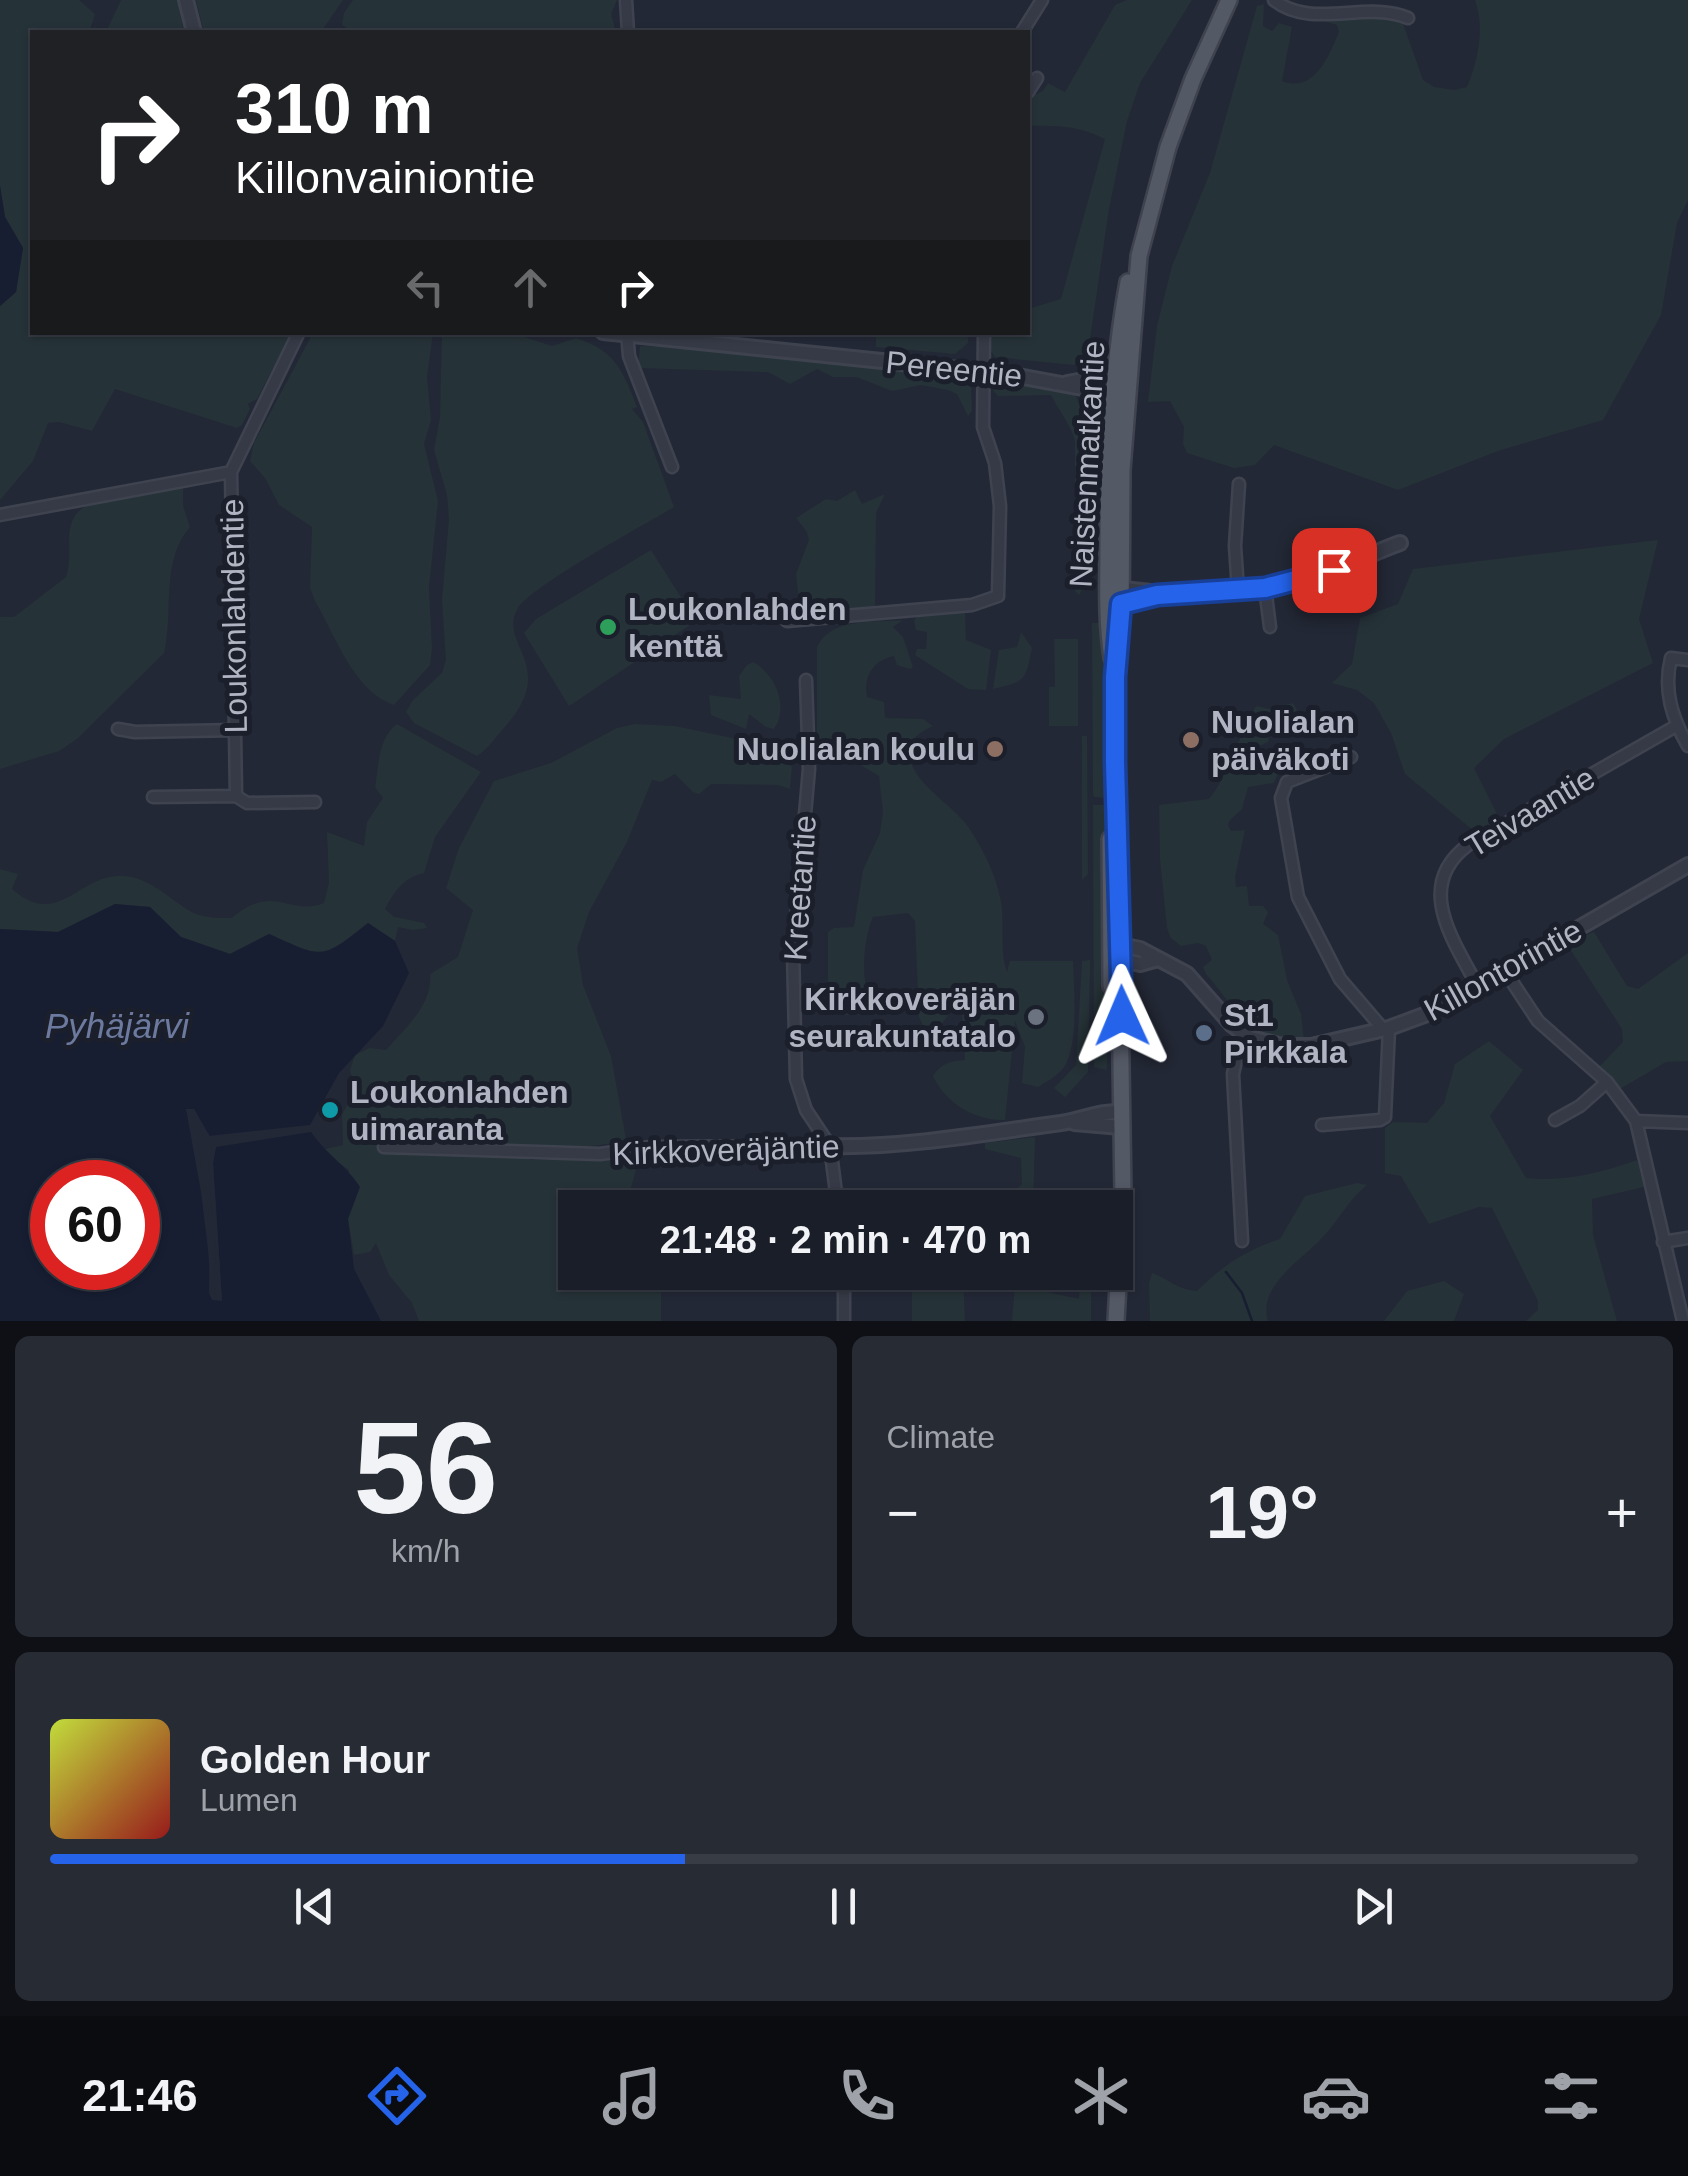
<!DOCTYPE html>
<html lang="en">
<head>
<meta charset="utf-8">
<style>
  body { margin:0; font-family:Arial,sans-serif; background:#272b34; color:#f1f3f6; height:100vh; display:flex; flex-direction:column; font-size:38px; white-space:nowrap }
  * { box-sizing:border-box; margin:0 }
  p { font-size:32px; color:#9fa2a8 }
  .icon { flex:none; width:55px; height:55px; fill:none; stroke:currentColor; stroke-width:2; stroke-linecap:round; stroke-linejoin:round }
  .map { position:relative; height:1321px; overflow:hidden }
  .details { display:flex; flex-direction:column; gap:15px; padding:15px; background:#0e1016; flex:1 }
  .details>* { flex:none }
  .guide { position:absolute; left:30px; top:30px; width:1000px; height:305px; border-radius:0px; box-shadow:0 2px 8px #0004,0 0 0 2px #383c45; background:#202124; color:#fff; overflow:hidden }
  .speed { position:absolute; left:30px; top:1160px; display:flex; gap:20px; font-size:50px; font-weight:700; text-align:center }
  .speed>* { display:grid; place-content:center; width:130px; height:130px; border-radius:50%; background:#1a1e28; box-shadow:0 2px 8px #0004,0 0 0 2px #383c45; line-height:1 }
  .speed .limit { border:15px solid #d22; background:#fff; color:#111 }
  .pin { position:absolute; display:grid; place-items:center; width:85px; height:85px; color:#fff; margin:-42px; border-radius:20px; box-shadow:0 5px 15px #0006 }
  .me { position:absolute; width:110px; margin:-55px; rotate:359deg; stroke-linejoin:round; filter:drop-shadow(0 0 8px #0008) }
  .turn { display:flex; align-items:center; gap:35px; height:210px; padding:0 40px; font-size:45px }
  .turn .icon { width:130px; height:130px; stroke-width:2.5 }
  .turn b { display:block; font-size:70px; line-height:85px }
  .lanes { display:flex; align-items:center; height:95px; padding:0 40px; background:#0003; justify-content:center; gap:50px; direction:ltr }
  .lanes .off { opacity:.35 }
  .big { font-size:75px; font-weight:600; line-height:1.1 }
  .details .card { flex:1; display:flex; flex-direction:column; justify-content:center; gap:15px; min-width:0; padding:0 35px; border-radius:15px; background:#272b34 }
  .details .dial { align-items:center; gap:0 }
  .dial b { font-size:130px; line-height:1 }
  .song { display:flex; align-items:center; gap:30px }
  .cover { width:120px; height:120px; border-radius:15px; background:linear-gradient(135deg,hsl(70 70% 55%),hsl(0 70% 35%)) }
  .played { height:10px; border-radius:5px; background:linear-gradient(90deg,#2563eb 40%,#383c45 40%) }
  .keys { display:flex; justify-content:space-around; direction:ltr }
  .heat { display:flex; justify-content:space-between; align-items:center; font-size:55px; direction:ltr }
  .details .tiles { flex:1; display:grid; gap:15px; grid-template-columns:1fr 1fr }
  .card:last-child { grid-column:span 2 }
  .trip { position:absolute; left:558px; top:1190px; width:575px; height:100px; border-radius:0px; background:#1a1e28; box-shadow:0 2px 8px #0004,0 0 0 2px #383c45; font-weight:600; line-height:100px; text-align:center }
  .dock { display:flex; height:160px; justify-content:space-around; align-items:center; background:#0a0c10; color:#9fa2a8 }
  .dock .icon { width:70px; height:70px }
  .dock .current { color:#2563eb }
  .dock b { font-size:45px; color:#f1f3f6 }
  .map>svg:first-child { display:block }
  .green { fill:#253237 }
  .water { fill:#171e32; fill-rule:evenodd }
  .pier { fill:#232836 }
  .lines { fill:none; stroke-linecap:round; stroke-linejoin:round }
  .stream { stroke:#171e32; stroke-width:2.5 }
  .minor-casing { stroke:#3f4350; stroke-width:15 }
  .tertiary-casing { stroke:#3f4350; stroke-width:18 }
  .primary-casing { stroke:#3f4350; stroke-width:20 }
  .minor { stroke:#363a46; stroke-width:10 }
  .tertiary { stroke:#363a46; stroke-width:12 }
  .primary { stroke:#545966; stroke-width:15 }
  .route-casing { stroke:#184099; stroke-width:25 }
  .route { stroke:#2563eb; stroke-width:18 }
  .leisure-dot { fill:#2e9e5b; stroke:#1b1f2b; stroke-width:4 }
  .education-dot { fill:#8d6e63; stroke:#1b1f2b; stroke-width:4 }
  .worship-dot { fill:#6b7280; stroke:#1b1f2b; stroke-width:4 }
  .service-dot { fill:#5c6f8a; stroke:#1b1f2b; stroke-width:4 }
  .culture-dot { fill:#0f9aa8; stroke:#1b1f2b; stroke-width:4 }
  .labels { text-anchor:middle; dominant-baseline:central; stroke-width:10; stroke-linejoin:round; paint-order:stroke }
  .street-label { font-size:32px; fill:#b1b5c3; stroke:#1b1f2b }
  .poi-label { font-size:32px; font-weight:bold; fill:#b1b5c3; stroke:#1b1f2b; text-anchor:start }
  .water-label { font-size:35px; font-style:italic; fill:#6d7a9f; stroke:#1b1f2b }
</style>
</head>
<body>
<div class="map">
<svg width="1688" height="1321" viewBox="0 0 1688 1321">
  <rect width="100%" height="100%" fill="#232836"/>
  <path class="green" d="M 0,0 L 79,0 L 95,14 L 89,32 L 32,32 L 32,332 L 291,333 L 257,399 L 248,404 L 250,409 L 242,425 L 237,428 L 115,389 L 92,431 L 59,422 L 48,423 L 33,461 L 0,500 L 0,306 L 16,292 L 23,248 L 5,217 L 0,186 Z
    M 121,0 L 177,0 L 184,32 L 106,32 Z
    M 196,0 L 343,0 L 321,32 L 204,32 Z
    M 353,0 L 617,0 L 611,14 L 616,32 L 353,32 L 342,25 L 344,13 Z
    M 1127,0 L 1192,0 L 1140,83 L 1127,121 L 1109,209 L 1089,346 L 1082,364 L 1074,365 L 995,357 L 988,347 L 987,333 L 1028,332 L 1028,309 L 1061,299 L 1105,139 C 1081,126 1054,125 1028,126 L 1028,98 L 1043,91 L 1048,83 L 1065,92 L 1115,5 Z
    M 1475,0 L 1688,0 L 1688,200 L 1677,223 L 1661,315 L 1603,420 L 1498,451 L 1398,490 L 1274,445 L 1255,465 L 1234,468 L 1187,453 L 1183,444 L 1184,427 L 1170,401 L 1148,402 L 1157,326 L 1172,266 L 1210,173 L 1257,6 L 1264,4 L 1263,26 L 1272,31 L 1279,23 L 1292,27 L 1282,81 C 1315,94 1329,55 1339,32 L 1337,25 L 1324,21 L 1325,16 L 1335,12 L 1401,18 L 1423,80 L 1434,87 L 1454,90 L 1467,87 C 1478,61 1485,27 1475,0 Z
    M 313,333 L 433,333 L 427,377 L 431,420 L 424,444 L 438,501 L 429,587 L 432,648 L 430,665 L 394,705 C 354,692 335,635 315,601 L 310,588 L 312,527 L 279,505 L 265,478 L 250,461 L 254,443 Z
    M 442,333 L 512,333 L 552,346 L 576,338 C 616,351 623,371 637,407 L 632,409 L 643,422 L 674,507 C 646,524 531,586 518,608 C 496,645 561,664 504,728 C 495,738 488,749 477,756 L 414,723 L 406,712 L 413,700 L 442,673 L 446,660 L 442,600 L 449,519 L 447,495 L 434,450 L 440,417 Z
    M 876,333 L 968,333 L 968,343 L 955,354 L 876,347 Z
    M 640,346 L 680,347 L 961,378 L 971,387 L 972,411 L 968,416 L 957,394 L 948,390 L 921,385 L 892,391 L 857,377 L 833,377 L 817,369 L 790,384 L 768,372 L 638,368 Z
    M 998,380 L 1069,392 L 1075,394 L 1084,417 L 1081,462 L 1082,589 L 1079,595 L 1075,591 L 1075,441 C 1071,425 1059,411 1051,395 L 998,396 L 991,388 Z
    M 183,487 L 183,506 L 190,527 C 160,562 174,611 164,653 L 77,739 L 59,751 L 0,769 L 0,617 L 14,617 L 66,577 C 75,552 59,521 86,506 Z
    M 855,490 L 862,504 L 885,494 L 876,513 L 875,610 L 796,618 L 799,601 L 796,574 L 809,540 L 807,532 L 796,518 L 826,499 L 837,501 Z
    M 1658,540 L 1639,619 L 1653,663 L 1504,739 L 1474,768 L 1499,818 L 1475,832 L 1405,774 L 1391,733 L 1374,703 L 1357,690 L 1332,683 L 1352,664 L 1360,618 L 1398,604 L 1413,569 Z
    M 651,550 L 696,621 L 569,706 L 524,633 L 536,619 Z
    M 965,613 L 966,640 L 991,650 L 986,690 L 968,689 L 915,655 L 917,649 L 926,649 L 927,632 L 916,630 L 914,620 L 917,617 Z
    M 903,620 L 893,627 L 903,637 L 913,667 L 910,669 L 897,665 L 894,656 C 873,660 863,677 867,697 L 884,702 L 885,718 L 923,719 L 933,726 C 922,731 908,739 909,753 C 912,786 955,804 971,831 C 985,853 996,875 1001,902 C 1005,925 999,949 1007,972 L 1010,961 L 1073,961 C 1074,987 1079,1046 1064,1067 C 1058,1076 1047,1081 1038,1087 L 1022,1083 L 1025,1047 L 1015,1021 L 1005,1120 C 976,1121 946,1104 933,1076 C 941,1063 951,1061 965,1060 L 961,997 L 941,1025 L 925,1029 L 919,1017 L 915,921 L 908,913 L 873,917 C 862,943 859,991 877,1015 L 834,1015 L 828,1002 L 828,932 L 834,928 L 854,927 L 863,870 L 880,833 L 883,812 L 879,776 L 842,754 L 817,750 L 817,647 C 831,617 874,623 903,620 Z
    M 1092,623 L 1103,623 L 1107,681 L 1104,760 L 1107,798 L 1094,797 L 1093,792 Z
    M 1021,632 L 1032,648 C 1025,682 1026,681 993,689 L 999,650 L 1017,647 Z
    M 1054,639 L 1078,639 L 1078,726 L 1049,726 L 1049,687 L 1055,687 Z
    M 753,662 C 776,674 789,707 774,729 L 766,727 L 749,714 L 746,729 L 711,715 L 709,695 L 741,699 L 739,676 L 747,665 Z
    M 1293,703 L 1297,710 L 1292,718 L 1271,725 L 1268,742 L 1253,749 L 1257,774 L 1276,768 L 1279,771 L 1274,783 L 1248,787 L 1242,809 L 1230,820 L 1228,825 L 1231,831 L 1245,830 L 1235,877 L 1236,887 L 1247,886 L 1249,906 L 1263,906 L 1268,912 L 1263,924 L 1278,935 L 1287,980 L 1301,1014 L 1304,1041 C 1242,1040 1241,1013 1206,974 L 1203,967 L 1212,960 L 1206,946 L 1198,943 L 1181,946 L 1171,938 L 1167,928 L 1160,859 L 1159,805 L 1209,799 C 1231,771 1237,737 1256,706 L 1270,709 Z
    M 397,724 L 481,772 L 435,837 L 424,873 C 404,877 394,892 385,909 L 394,917 L 424,923 L 427,928 L 413,930 L 398,927 L 395,941 L 368,923 C 321,960 323,959 269,934 L 230,954 L 181,937 L 150,907 L 115,904 L 58,932 L 0,929 L 0,869 L 18,874 L 12,889 C 57,929 78,877 118,876 C 148,874 169,900 194,913 C 205,918 220,918 232,918 C 274,882 289,917 324,903 L 329,883 L 327,832 L 364,846 L 367,822 L 383,798 L 375,787 C 379,765 378,738 397,724 Z
    M 635,724 L 675,726 L 770,746 L 778,761 L 792,766 L 790,789 L 778,785 L 711,784 L 699,794 L 693,792 L 675,774 L 661,782 L 652,780 L 627,842 L 589,912 L 577,948 L 583,985 L 611,1056 L 626,1139 C 595,1150 561,1146 530,1145 L 530,1160 L 633,1155 L 639,1158 L 626,1207 L 575,1208 L 575,1272 L 653,1273 L 661,1284 L 661,1321 L 419,1321 L 412,1303 L 389,1275 L 376,1243 L 370,1252 L 354,1255 L 348,1219 L 349,1170 L 327,1155 L 325,1149 L 343,1145 L 342,1115 L 355,1089 L 350,1070 L 355,1055 L 370,1048 L 386,1050 C 405,1028 433,1005 430,974 L 458,957 L 473,910 L 446,888 L 459,848 L 494,781 L 551,763 L 617,728 Z
    M 1082,736 L 1087,736 L 1088,874 L 1082,880 Z
    M 1093,805 L 1107,805 L 1103,873 L 1107,1070 L 1094,1067 Z
    M 1594,932 L 1627,986 L 1638,989 L 1688,953 L 1688,1061 L 1666,1062 L 1620,1089 L 1599,1067 L 1623,1042 L 1622,1029 L 1566,943 Z
    M 1090,960 L 1088,1072 L 1065,1097 L 1054,1088 L 1076,1065 L 1082,961 Z
    M 1489,1041 L 1523,1070 L 1490,1116 L 1526,1178 C 1566,1182 1600,1173 1637,1160 L 1644,1187 L 1592,1199 L 1593,1235 L 1617,1321 L 1526,1321 L 1538,1310 L 1538,1301 L 1492,1208 L 1479,1207 L 1429,1224 L 1401,1176 L 1385,1173 L 1385,1128 L 1393,1122 L 1427,1123 L 1444,1103 L 1455,1064 Z
    M 1035,1137 L 1033,1207 L 963,1207 L 964,1204 C 989,1198 1002,1203 1022,1184 L 1021,1158 L 985,1149 L 985,1143 Z
    M 1357,1183 L 1367,1185 C 1346,1202 1339,1221 1321,1239 C 1301,1260 1257,1287 1268,1321 L 1150,1321 L 1149,1283 L 1152,1273 C 1171,1280 1175,1289 1197,1291 C 1222,1266 1246,1250 1280,1239 L 1305,1196 Z
    M 912,1273 L 963,1273 L 965,1321 L 912,1321 Z
    M 1080,1273 L 1091,1273 L 1091,1321 L 1012,1321 L 1015,1285 L 1079,1299 Z
    M 1444,1281 L 1464,1294 L 1454,1321 L 1384,1321 L 1407,1291 Z"/>
  <path class="water" d="M 0,186 L 5,217 L 23,248 L 16,292 L 0,306 Z
    M 115,904 L 150,907 L 181,937 L 230,954 L 269,934 C 323,958 321,961 368,923 L 395,941 L 409,973 L 383,1026 L 339,1073 L 310,1125 L 208,1136 L 194,1109 L 186,1109 C 200,1168 211,1232 209,1292 L 222,1300 L 213,1163 L 216,1147 L 311,1132 C 327,1155 346,1165 360,1187 L 348,1219 L 354,1269 L 381,1321 L 0,1321 L 0,929 L 58,932 ZM 52,1182 L 138,1182 L 138,1268 L 52,1268 Z"/>
  <path class="pier" d="M 186,1109 L 194,1109 L 212,1140 L 205,1139 L 193,1117 L 206,1191 L 215,1265 L 214,1292 L 216,1295 L 216,1264 L 208,1163 L 213,1143 L 216,1147 L 213,1163 L 222,1301 L 212,1300 L 209,1293 L 210,1266 L 201,1192 Z"/>
  <g class="lines">
    <path class="stream" d="M 1226,1272 L 1242,1293 L 1252,1321"/>
    <g class="minor-casing">
      <path id="minor" d="M 626,0 L 628,32
        M 1274,0 C 1312,30 1366,0 1408,18
        M 1022,32 L 1042,0
        M 1028,92 L 1037,78
        M 627,332 L 629,356 L 672,467
        M 0,515 L 231,472
        M 1265,588 L 1270,627
        M 1238,590 L 1235,546 L 1239,484
        M 787,621 L 972,605 L 998,596 L 1000,506 L 995,463 L 983,427 L 984,332
        M 1688,660 L 1671,658 C 1663,690 1672,718 1688,746
        M 806,680 L 809,769 L 793,951 L 796,1079 L 806,1110 L 830,1146 L 838,1208
        M 118,729 L 135,732 L 236,730
        M 1351,757 L 1287,782 L 1281,798 L 1298,897 L 1340,979 L 1383,1029
        M 236,796 L 247,803 L 315,802
        M 153,797 L 236,796 L 231,472 L 299,332
        M 1505,971 L 1538,1021 L 1607,1082 L 1636,1121 L 1683,1321
        M 1478,987 C 1454,941 1413,886 1468,845 L 1676,726
        M 1242,1034 L 1233,1074 L 1242,1241
        M 1555,1120 L 1580,1106 L 1607,1082
        M 1636,1121 L 1688,1123
        M 1322,1125 L 1380,1120 L 1385,1117 L 1389,1028
        M 384,1147 L 600,1154 L 651,1147 L 830,1146
        M 1663,1242 L 1688,1238
        M 844,1272 L 844,1321"/>
    </g>
    <g class="tertiary-casing">
      <path id="tertiary" d="M 186,0 L 194,32
        M 603,332 L 1007,374 L 1120,395
        M 1067,383 L 1101,377 L 1122,379
        M 1112,589 C 1138,588 1162,596 1189,595 C 1238,594 1288,586 1335,569 C 1357,561 1378,551 1400,543
        M 1116,604 L 1135,602 L 1157,595
        M 1111,950 L 1120,945 L 1140,949 L 1187,974 L 1232,1025 L 1250,1038 L 1283,1046 L 1311,1046 L 1389,1028 L 1435,1011 L 1688,865
        M 1112,958 L 1140,964 L 1158,959
        M 1074,1123 L 1121,1127
        M 830,1146 C 903,1148 988,1133 1061,1123 C 1082,1120 1099,1111 1121,1112"/>
    </g>
    <g class="primary-casing">
      <path id="primary" d="M 1112,658 C 1106,620 1108,581 1108,543 C 1108,455 1112,368 1128,282
        M 1110,839 L 1111,986
        M 1116,1321 L 1123,1194 L 1115,677 L 1121,628 L 1122,470 L 1139,256 L 1168,147 L 1193,79 L 1229,0"/>
    </g>
    <use href="#minor" class="minor"/>
    <use href="#tertiary" class="tertiary"/>
    <use href="#primary" class="primary"/>
  </g>
  <g class="lines">
    <g class="route-casing">
      <path id="route" d="M 1122,1016 L 1115,762 L 1115,677 L 1121,604 L 1157,595 L 1265,588 L 1334,570"/>
    </g>
    <use href="#route" class="route"/>
  </g>
  <circle class="leisure-dot" cx="608" cy="627" r="10"/>
  <g class="education-dot">
    <circle cx="1191" cy="740" r="10"/>
    <circle cx="995" cy="749" r="10"/>
  </g>
  <circle class="worship-dot" cx="1036" cy="1017" r="10"/>
  <circle class="service-dot" cx="1204" cy="1033" r="10"/>
  <circle class="culture-dot" cx="330" cy="1110" r="10"/>
  <g class="labels">
    <g class="street-label">
      <text transform="translate(954 369) rotate(6)">Pereentie</text>
      <text transform="translate(1087 464) rotate(-87)">Naistenmatkantie</text>
      <text transform="translate(234 616) rotate(-91)">Loukonlahdentie</text>
      <text transform="translate(1530 812) rotate(-31)">Teivaantie</text>
      <text transform="translate(800 888) rotate(-86)">Kreetantie</text>
      <text transform="translate(1503 970) rotate(-29)">Killontorintie</text>
      <text transform="translate(726 1150) rotate(-2)">Kirkkoveräjäntie</text>
    </g>
    <g class="poi-label">
      <text x="628" y="609">Loukonlahden<tspan x="628" dy="37">kenttä</tspan></text>
      <text x="1211" y="722">Nuolialan<tspan x="1211" dy="37">päiväkoti</tspan></text>
      <text x="975" y="749" text-anchor="end">Nuolialan koulu</text>
      <text x="1016" y="999" text-anchor="end">Kirkkoveräjän<tspan x="1016" dy="37">seurakuntatalo</tspan></text>
      <text x="1224" y="1015">St1<tspan x="1224" dy="37">Pirkkala</tspan></text>
      <text x="350" y="1092">Loukonlahden<tspan x="350" dy="37">uimaranta</tspan></text>
    </g>
    <g class="water-label">
      <text x="117" y="1025">Pyhäjärvi</text>
    </g>
  </g>
</svg>
<div class="speed"><div class="limit">60</div></div>
<div class="pin" style="left:1334px;top:570px;background:#d93025"><svg class="icon" aria-label="arrive" viewBox="0 0 24 24"><path d="M6 21V4h12l-3 4 3 4H6"/></svg></div>
<svg class="me" style="left:1122px;top:1016px" viewBox="-20 -20 40 40"><path d="M0-17L14 15 0 8-14 15z" fill="#2563eb" stroke="#fff" stroke-width="4"/></svg>
<div class="trip">21:48 · 2 min · 470 m</div>
<div class="guide">
<div class="turn"><svg class="icon" aria-label="right" viewBox="0 0 24 24"><path d="M7 20v-9h11M14 6l5 5-5 5"/></svg><div><b>310 m</b>Killonvainiontie</div></div>
<div class="lanes"><svg class="icon off" aria-label="left" viewBox="0 0 24 24"><path d="M17 20v-9H6M10 6l-5 5 5 5"/></svg><svg class="icon off" aria-label="ahead" viewBox="0 0 24 24"><path d="M12 20V5M6 11l6-6 6 6"/></svg><svg class="icon" aria-label="right" viewBox="0 0 24 24"><path d="M7 20v-9h11M14 6l5 5-5 5"/></svg></div>
</div>
</div>
<section class="details">
<div class="tiles">
<div class="card dial"><b>56</b><p>km/h</p></div>
<div class="card"><p>Climate</p>
<div class="heat"><a>−</a><b class="big">19°</b><a>+</a></div>
</div>
<div class="card">
<div class="song"><i class="cover"></i><div><b>Golden Hour</b><p>Lumen</p></div></div>
<div class="played"></div>
<div class="keys"><svg class="icon" aria-label="previous" viewBox="0 0 24 24"><path d="M18 5L8 12l10 7zM5 5v14"/></svg><svg class="icon" aria-label="pause" viewBox="0 0 24 24"><path d="M8 5v14M16 5v14"/></svg><svg class="icon" aria-label="next" viewBox="0 0 24 24"><path d="M6 5l10 7-10 7zM19 5v14"/></svg></div>
</div>
</div>
</section>
<nav class="dock">
<b>21:46</b>
<svg class="icon current" aria-label="directions" viewBox="0 0 24 24"><path d="M12 3l9 9-9 9-9-9zM9 14v-3h6M13 9l2 2-2 2"/></svg>
<svg class="icon" aria-label="music" viewBox="0 0 24 24"><path d="M9 18V5l10-2v13"/><circle cx="6" cy="18" r="3"/><circle cx="16" cy="16" r="3"/></svg>
<svg class="icon" aria-label="phone" viewBox="0 0 24 24"><path d="M5 4h4l2 5-3 2q2 4 5 5l2-3 5 2v4C11 20 4 13 5 4z"/></svg>
<svg class="icon" aria-label="climate" viewBox="0 0 24 24"><path d="M12 3v18M4 7l16 10M4 17L20 7"/></svg>
<svg class="icon" aria-label="car" viewBox="0 0 24 24"><path d="M5 17H2v-5l4-1 3-4h7l3 4 3 1v5h-3M9 17h6M6 11h13"/><circle cx="7" cy="17" r="2"/><circle cx="17" cy="17" r="2"/></svg>
<svg class="icon" aria-label="filters" viewBox="0 0 24 24"><path d="M4 7h16M4 17h16"/><circle cx="9" cy="7" r="2"/><circle cx="15" cy="17" r="2"/></svg>
</nav>
</body>
</html>
